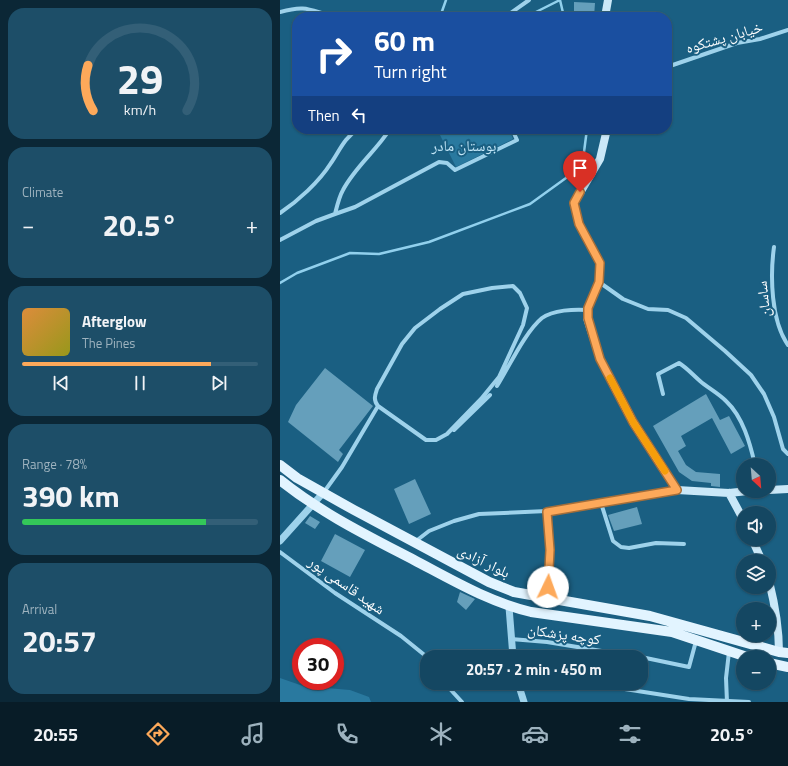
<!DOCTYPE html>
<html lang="en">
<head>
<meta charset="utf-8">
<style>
  body { margin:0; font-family:"Titillium Web","Noto Naskh Arabic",sans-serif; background:#1d4e68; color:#f1f3f6; height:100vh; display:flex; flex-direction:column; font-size:15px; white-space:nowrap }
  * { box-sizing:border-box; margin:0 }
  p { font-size:13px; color:#9db2be }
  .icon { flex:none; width:22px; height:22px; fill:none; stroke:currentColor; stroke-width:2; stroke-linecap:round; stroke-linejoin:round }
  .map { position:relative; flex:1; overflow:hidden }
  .side { display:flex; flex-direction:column; gap:8px; padding:8px; background:#0b2736; width:280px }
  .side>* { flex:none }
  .banner { position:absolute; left:12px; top:12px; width:380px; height:122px; border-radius:16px; box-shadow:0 1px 3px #0004,0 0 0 1px #335f77; background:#1a4fa0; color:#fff; overflow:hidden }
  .needle { width:26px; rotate:154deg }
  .tools { position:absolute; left:456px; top:458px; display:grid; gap:8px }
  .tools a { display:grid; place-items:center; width:40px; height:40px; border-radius:50%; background:#144762; box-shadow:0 1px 3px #0004,0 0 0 1px #335f77; font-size:20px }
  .speed { position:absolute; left:12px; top:638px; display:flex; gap:8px; font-size:20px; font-weight:700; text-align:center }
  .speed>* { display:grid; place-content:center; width:52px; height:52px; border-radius:50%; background:#144762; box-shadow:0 1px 3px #0004,0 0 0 1px #335f77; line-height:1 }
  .speed .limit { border:6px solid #d22; background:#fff; color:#111 }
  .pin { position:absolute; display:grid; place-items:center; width:34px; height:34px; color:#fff; margin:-41px -17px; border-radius:50% 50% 50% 0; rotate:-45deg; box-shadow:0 0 4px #0007 }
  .pin .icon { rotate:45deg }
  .me { position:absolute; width:44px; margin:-22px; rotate:3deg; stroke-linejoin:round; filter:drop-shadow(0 0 3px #0008) }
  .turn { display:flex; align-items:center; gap:14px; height:84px; padding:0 16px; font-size:18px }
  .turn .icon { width:52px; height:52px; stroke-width:2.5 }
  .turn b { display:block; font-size:28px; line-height:34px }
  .then { display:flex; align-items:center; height:38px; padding:0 16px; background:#0003; gap:8px; font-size:15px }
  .big { font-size:30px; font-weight:700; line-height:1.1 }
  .side .widget { flex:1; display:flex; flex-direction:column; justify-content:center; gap:6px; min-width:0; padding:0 14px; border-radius:16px; background:#1d4e68 }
  .side .dial { align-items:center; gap:0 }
  .dial svg { height:104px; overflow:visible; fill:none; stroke:#335f77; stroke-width:7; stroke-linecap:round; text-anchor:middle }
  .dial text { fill:#f1f3f6; stroke:none }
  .song { display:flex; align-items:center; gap:12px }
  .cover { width:48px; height:48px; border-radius:6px; background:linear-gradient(135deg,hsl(30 70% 55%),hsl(60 70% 35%)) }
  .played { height:4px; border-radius:2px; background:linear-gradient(90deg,#fda95a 80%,#335f77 80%) }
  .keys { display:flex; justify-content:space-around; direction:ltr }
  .heat { display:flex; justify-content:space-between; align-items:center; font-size:22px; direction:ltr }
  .charge { height:6px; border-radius:3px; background:linear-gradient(90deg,#34c759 78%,#335f77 0) }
  .trip { position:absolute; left:140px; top:650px; width:228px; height:40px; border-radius:16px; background:#144762; box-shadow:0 1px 3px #0004,0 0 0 1px #335f77; font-weight:700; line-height:40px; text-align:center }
  .dock { display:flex; height:64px; justify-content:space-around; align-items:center; background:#081c27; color:#9db2be }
  .dock .icon { width:28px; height:28px }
  .dock .active { color:#fda95a }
  .dock b { font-size:18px; color:#f1f3f6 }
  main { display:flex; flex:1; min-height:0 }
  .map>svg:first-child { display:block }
  .green { fill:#29799f }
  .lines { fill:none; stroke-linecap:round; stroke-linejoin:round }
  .stream { stroke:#91d0ed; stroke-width:2.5 }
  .building { fill:#659fbb }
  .minor { stroke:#9ed2eb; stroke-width:4 }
  .tertiary { stroke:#9ed2eb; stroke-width:7 }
  .secondary { stroke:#cae8f8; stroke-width:8 }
  .primary { stroke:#e2f4ff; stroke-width:10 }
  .route-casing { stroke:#a46e3a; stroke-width:10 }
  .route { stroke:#fda95a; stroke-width:7 }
  .slow { stroke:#f59e0b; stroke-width:7 }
  .labels { text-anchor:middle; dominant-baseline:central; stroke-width:4; stroke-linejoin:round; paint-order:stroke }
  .street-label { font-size:15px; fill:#fff; stroke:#1a5f82 }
  .park-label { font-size:15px; fill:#c3e7f8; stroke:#1a5f82 }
</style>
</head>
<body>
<main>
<section class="side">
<div class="widget dial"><svg viewBox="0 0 100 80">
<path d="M14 69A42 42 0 1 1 86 69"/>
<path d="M14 69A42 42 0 0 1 10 34" stroke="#fda95a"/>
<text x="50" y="56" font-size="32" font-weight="700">29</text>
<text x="50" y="72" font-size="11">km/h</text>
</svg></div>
<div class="widget"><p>Climate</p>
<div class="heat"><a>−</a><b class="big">20.5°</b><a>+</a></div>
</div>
<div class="widget">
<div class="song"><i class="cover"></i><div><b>Afterglow</b><p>The Pines</p></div></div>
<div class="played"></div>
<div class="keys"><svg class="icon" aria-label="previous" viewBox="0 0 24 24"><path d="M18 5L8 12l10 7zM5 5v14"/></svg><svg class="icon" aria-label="pause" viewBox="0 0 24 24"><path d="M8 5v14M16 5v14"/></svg><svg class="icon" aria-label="next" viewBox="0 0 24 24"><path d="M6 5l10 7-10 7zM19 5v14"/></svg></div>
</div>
<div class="widget"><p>Range · 78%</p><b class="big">390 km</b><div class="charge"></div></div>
<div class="widget"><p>Arrival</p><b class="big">20:57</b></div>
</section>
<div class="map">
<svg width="508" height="702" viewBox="0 0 508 702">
  <rect width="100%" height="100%" fill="#1a5f82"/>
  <path class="green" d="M 157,129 L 229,129 L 233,139 L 176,167 Z
    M 0,678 L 23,686 L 70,690 L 89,697 L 91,702 L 0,702 Z"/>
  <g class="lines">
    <path class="stream" d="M 280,0 L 284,17
      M 160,17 L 166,0
      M 246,17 L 280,0
      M 0,283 L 17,273 L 70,253 L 99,254 L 149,242 L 250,204 L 286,178 L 304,152 L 307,129"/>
  </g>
  <path class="building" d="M 294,2 L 315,3 L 314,17 L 294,17 Z
    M 45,368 L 93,406 L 59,450 L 63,454 L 58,462 L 8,422 L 16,405 Z
    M 426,394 L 440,420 L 449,416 L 465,446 L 451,454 L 432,418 L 401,436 L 406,446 L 398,451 L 406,465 L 416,472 L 440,474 L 440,487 L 431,486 L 431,483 L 412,481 L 399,472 L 373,426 Z
    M 135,479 L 151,514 L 129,524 L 114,489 Z
    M 357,507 L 362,524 L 334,531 L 328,515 Z
    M 30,516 L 40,522 L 35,529 L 25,523 Z
    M 55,534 L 85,550 L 70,577 L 41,561 Z
    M 180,592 L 195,599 L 186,610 L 177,602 Z"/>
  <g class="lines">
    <path class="minor" d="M 0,12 C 28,4 30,11 55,17
      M 225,17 L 249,0
      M 387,67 L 457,43 L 480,39 L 508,30
      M 0,213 C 18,201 39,182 51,163 C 60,150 64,138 78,129
      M 55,214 L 75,207 L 159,162 L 167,163 L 175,170 L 237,140 L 232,129
      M 0,240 L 36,221 L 55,214 C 57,206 59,197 63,190 C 75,167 96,151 110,129
      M 494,247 C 490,276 491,321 508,345
      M 319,282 L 343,299 L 368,309 L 388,310 L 406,318 L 445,351 L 471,375 L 484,394 L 494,417 L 503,449 L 508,454
      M 233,286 L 240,293 L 247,308 L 243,325 L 219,377 L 201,399 L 167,434 L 156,440 L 146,440 L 98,406 C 93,400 95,395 97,389 L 122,344 L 135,328 L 160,309 L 183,294 L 212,288 Z
      M 217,386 C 229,367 245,332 262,318 C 273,310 294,309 308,310
      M 383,394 L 378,374 L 399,363 C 407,368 412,374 420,381 C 428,388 438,393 446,401 C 463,417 470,443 475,465
      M 174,430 L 210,395
      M 44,492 L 62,467 L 98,406
      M 321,503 L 333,541 L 341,547 L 349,548 L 376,543 L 404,544
      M 136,541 L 149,531 L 174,521 L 199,514 L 267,511 L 397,490
      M 0,552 L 55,593 L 121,636 L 147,657
      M 267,597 L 270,550 L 267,511
      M 231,639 L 267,642 L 358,657
      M 361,657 L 409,667 L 416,641
      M 167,683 L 170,689 L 182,702
      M 306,683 L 409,699 L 469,702
      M 447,702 L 446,678 L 449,652"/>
    <path class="tertiary" d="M 0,541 L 43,493
      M 229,607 L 233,657
      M 238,683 L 244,702"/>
    <path class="secondary" d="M 325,17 L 328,0
      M 327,129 L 320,159 L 294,203 L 299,224 L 320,263 L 319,282 L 308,308 L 307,318 L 320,359 L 353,422 L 397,490 L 449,493 L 468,491
      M 489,490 L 508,489
      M 449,493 L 463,519
      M 472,539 L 482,561
      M 489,581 C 495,605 499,628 499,652"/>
    <path class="primary" d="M 0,465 L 17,478 L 74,510 L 209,582 L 234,592 L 370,616 L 499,652 L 508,653
      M 0,480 C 41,513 88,536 134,560 C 172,580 209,602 251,612 L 392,632 L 467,657
      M 489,663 L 508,667"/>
  </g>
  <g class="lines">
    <g class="route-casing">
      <path id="route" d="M 268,587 L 270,550 L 267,512 L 397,490 L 353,422 L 320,359 L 308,318 L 308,308 L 319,282 L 320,263 L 299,224 L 294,203 L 300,192"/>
    </g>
    <use href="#route" class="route"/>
    <path class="slow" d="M 330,378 L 353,422 L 385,471"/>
  </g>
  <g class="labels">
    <g class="street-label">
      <text transform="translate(444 37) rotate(-16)">خیابان پشتکوه</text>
      <text transform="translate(483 299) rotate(-96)">ساسان</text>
      <text transform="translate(204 561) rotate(26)">بلوار آزادی</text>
      <text transform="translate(67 585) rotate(35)">شهید قاسمی پور</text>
      <text transform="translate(284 634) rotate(8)">کوچه پزشکان</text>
    </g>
    <g class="park-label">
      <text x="184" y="145">بوستان مادر</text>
    </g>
  </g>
</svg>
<div class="tools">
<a><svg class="needle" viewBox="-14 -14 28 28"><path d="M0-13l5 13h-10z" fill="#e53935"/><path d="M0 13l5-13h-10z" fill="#9db2be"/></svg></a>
<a><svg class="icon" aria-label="sound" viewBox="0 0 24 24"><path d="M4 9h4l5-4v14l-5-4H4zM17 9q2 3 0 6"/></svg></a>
<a><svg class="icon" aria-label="layers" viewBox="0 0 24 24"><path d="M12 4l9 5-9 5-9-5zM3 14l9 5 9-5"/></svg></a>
<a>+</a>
<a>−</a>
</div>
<div class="speed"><div class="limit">30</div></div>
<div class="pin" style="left:300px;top:192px;background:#d93025"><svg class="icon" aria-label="arrive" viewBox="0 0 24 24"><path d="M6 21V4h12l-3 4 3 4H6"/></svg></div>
<svg class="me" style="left:268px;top:587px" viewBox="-20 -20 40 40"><circle r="19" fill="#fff"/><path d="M0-13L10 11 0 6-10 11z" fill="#fda95a"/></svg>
<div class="trip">20:57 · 2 min · 450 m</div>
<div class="banner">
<div class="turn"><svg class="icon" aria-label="right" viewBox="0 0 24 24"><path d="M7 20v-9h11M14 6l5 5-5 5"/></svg><div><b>60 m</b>Turn right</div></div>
<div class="then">Then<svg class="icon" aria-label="left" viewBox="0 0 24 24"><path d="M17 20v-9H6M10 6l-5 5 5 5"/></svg></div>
</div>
</div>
</main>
<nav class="dock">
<b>20:55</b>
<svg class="icon active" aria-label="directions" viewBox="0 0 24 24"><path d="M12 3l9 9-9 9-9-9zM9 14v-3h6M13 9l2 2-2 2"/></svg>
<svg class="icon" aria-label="music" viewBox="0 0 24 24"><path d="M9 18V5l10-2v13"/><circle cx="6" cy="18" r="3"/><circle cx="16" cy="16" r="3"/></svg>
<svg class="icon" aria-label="phone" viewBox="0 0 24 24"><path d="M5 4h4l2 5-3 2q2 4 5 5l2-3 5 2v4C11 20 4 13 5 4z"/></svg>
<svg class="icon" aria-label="climate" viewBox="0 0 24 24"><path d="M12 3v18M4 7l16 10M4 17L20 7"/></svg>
<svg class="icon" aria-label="car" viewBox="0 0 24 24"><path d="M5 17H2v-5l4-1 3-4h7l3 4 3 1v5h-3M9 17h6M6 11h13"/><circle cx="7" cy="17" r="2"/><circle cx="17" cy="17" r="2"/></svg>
<svg class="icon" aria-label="filters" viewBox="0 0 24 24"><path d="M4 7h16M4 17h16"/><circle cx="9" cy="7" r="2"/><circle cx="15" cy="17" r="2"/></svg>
<b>20.5°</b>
</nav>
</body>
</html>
